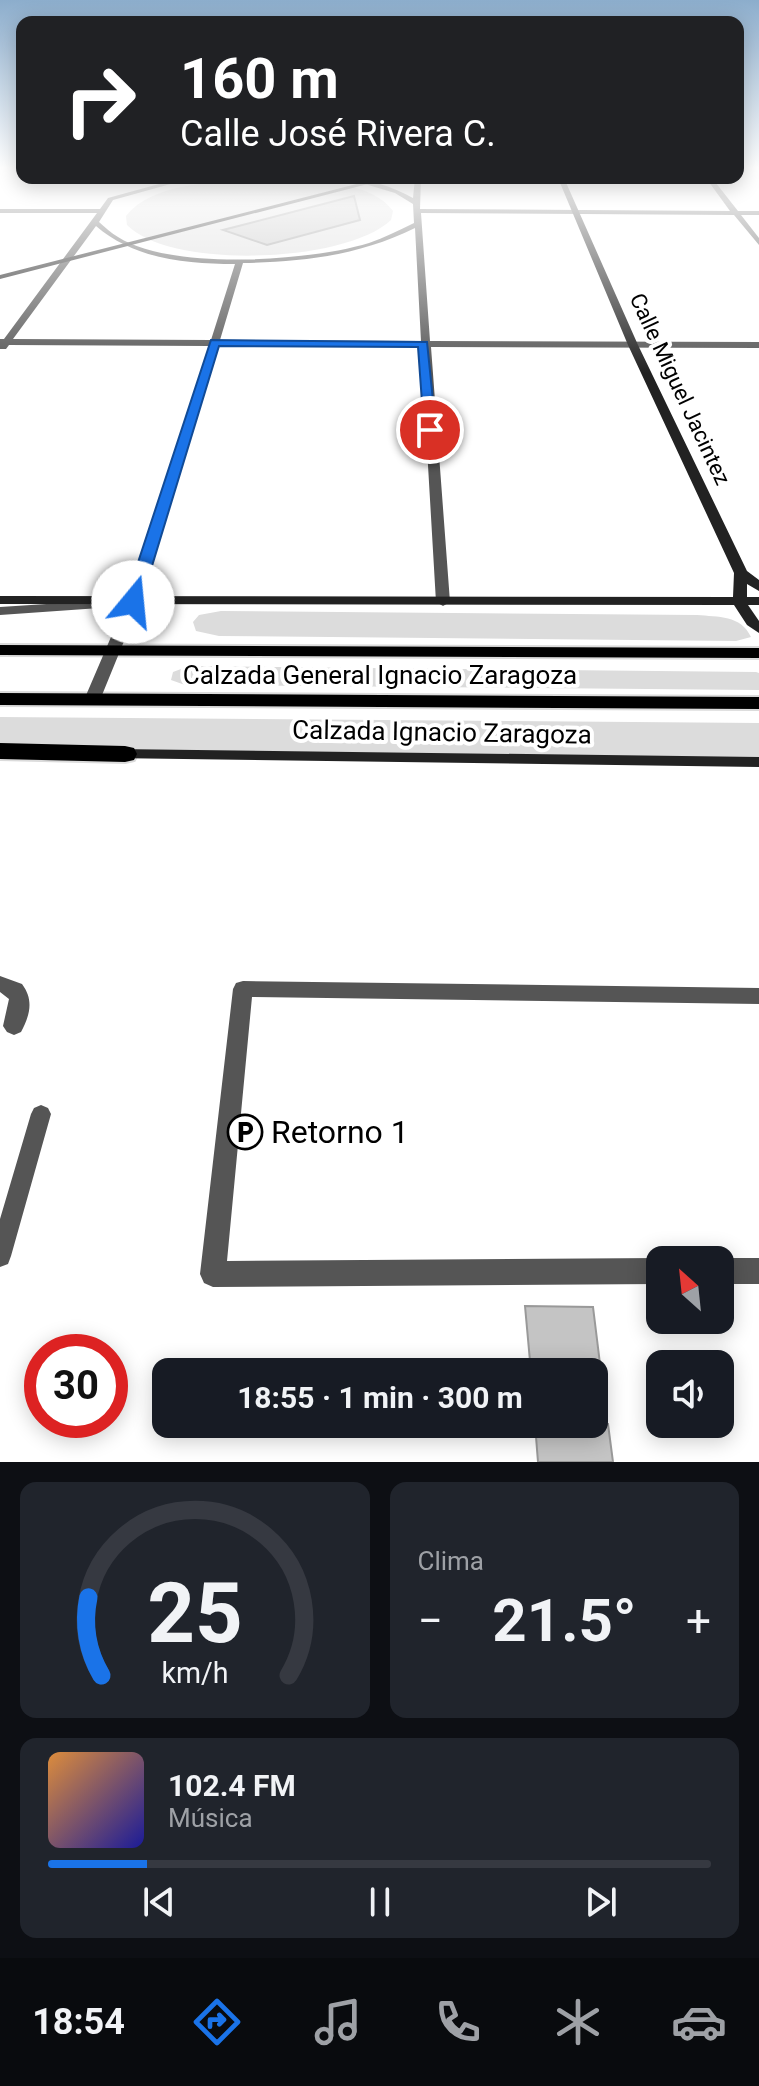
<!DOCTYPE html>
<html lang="es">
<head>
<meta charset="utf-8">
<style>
  body { margin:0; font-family:Roboto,sans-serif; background:#20242c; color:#f1f3f6; height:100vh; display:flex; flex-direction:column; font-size:30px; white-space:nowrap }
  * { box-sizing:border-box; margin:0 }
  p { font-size:26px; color:#9ea1a6 }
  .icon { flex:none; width:44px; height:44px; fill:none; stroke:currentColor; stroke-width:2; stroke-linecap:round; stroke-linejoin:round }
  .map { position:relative; height:1462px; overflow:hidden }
  .details { display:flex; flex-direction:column; gap:20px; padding:20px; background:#0d0f14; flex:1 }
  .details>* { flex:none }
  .hud { position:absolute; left:16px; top:16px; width:728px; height:168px; border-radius:16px; box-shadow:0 4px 20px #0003; background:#202124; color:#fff; overflow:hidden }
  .needle { width:52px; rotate:333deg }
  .tools { position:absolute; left:646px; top:1246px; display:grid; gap:16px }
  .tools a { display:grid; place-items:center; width:88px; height:88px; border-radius:16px; background:#171b24; box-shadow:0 4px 20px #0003; font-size:40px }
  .speed { position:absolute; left:24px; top:1334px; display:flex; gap:16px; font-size:40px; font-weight:700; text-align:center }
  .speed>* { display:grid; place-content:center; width:104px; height:104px; border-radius:50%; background:#171b24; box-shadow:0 4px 20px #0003; line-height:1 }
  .speed .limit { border:12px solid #d22; background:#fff; color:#111 }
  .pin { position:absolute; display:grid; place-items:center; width:68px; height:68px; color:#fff; margin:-34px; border:4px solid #fff; border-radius:50%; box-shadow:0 2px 8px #0007 }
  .me { position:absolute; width:88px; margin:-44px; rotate:17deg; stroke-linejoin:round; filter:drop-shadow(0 0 6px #0008) }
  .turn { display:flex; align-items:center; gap:28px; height:168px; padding:0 32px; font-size:36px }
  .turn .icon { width:104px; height:104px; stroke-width:2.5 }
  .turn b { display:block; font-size:56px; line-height:68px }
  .big { font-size:60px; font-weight:700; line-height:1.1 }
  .details .card { flex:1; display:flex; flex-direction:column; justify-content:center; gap:12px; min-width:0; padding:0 28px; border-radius:16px; background:#20242c }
  .details .dial { align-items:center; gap:0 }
  .dial svg { height:208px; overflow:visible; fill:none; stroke:#363941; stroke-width:7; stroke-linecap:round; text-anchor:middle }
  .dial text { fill:#f1f3f6; stroke:none }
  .song { display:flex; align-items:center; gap:24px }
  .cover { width:96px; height:96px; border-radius:12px; background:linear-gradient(135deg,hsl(30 70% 55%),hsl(240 70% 35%)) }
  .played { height:8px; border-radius:4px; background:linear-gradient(90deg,#1a73e8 15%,#363941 15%) }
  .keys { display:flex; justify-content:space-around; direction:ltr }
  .heat { display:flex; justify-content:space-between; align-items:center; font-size:44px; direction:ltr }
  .details .tiles { flex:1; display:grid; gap:20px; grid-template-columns:1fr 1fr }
  .card:last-child { grid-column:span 2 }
  .trip { position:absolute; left:152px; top:1358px; width:456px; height:80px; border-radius:16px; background:#171b24; box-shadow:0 4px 20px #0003; font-weight:700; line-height:80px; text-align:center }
  .tabs { display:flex; height:128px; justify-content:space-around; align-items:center; background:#090b0e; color:#9ea1a6 }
  .tabs .icon { width:56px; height:56px }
  .tabs .current { color:#1a73e8 }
  .tabs b { font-size:36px; color:#f1f3f6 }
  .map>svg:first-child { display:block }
  .green { fill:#dcdcdc }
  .building { fill:#c4c4c4; stroke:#999; stroke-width:2 }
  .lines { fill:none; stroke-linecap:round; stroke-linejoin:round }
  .primary-casing { stroke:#dbdbdb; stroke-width:4 }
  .highway-casing { stroke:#dbdbdb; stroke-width:4 }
  .lane { fill:#555; fill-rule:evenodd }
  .street { fill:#555; fill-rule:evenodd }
  .secondary { fill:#222; fill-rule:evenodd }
  .primary { fill:#000; fill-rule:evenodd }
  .highway { fill:#000; fill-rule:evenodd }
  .route { fill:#1a73e8; stroke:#114b97; stroke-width:2 }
  .labels { text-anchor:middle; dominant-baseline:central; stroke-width:8; stroke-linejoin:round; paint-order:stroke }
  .far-street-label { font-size:22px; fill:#000; stroke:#fff }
  .street-label { font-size:26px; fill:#000; stroke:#fff }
  .near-poi-label { font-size:32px; fill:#000; stroke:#fff; text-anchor:start }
</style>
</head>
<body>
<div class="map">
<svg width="759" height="1462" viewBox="0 0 759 1462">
  <rect width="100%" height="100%" fill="#fff"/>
  <path class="green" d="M 248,180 C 287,179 369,176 393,211 L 391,220 C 346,263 171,270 127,225 L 126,216 C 152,183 210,183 248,180 Z
    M 221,611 L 697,615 C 718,617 741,615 751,637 L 736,641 L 219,636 L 196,631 L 193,622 L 199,615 Z
    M 189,666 L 756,672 L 759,673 L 759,690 L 185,685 L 171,680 L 173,672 Z
    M 0,717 L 759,723 L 759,758 L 0,748 Z"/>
  <path class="building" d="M 354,196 L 360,220 L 267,245 L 223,230 Z
    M 525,1306 L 593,1307 L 601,1372 L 531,1372 Z
    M 535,1424 L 608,1424 L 613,1462 L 538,1462 Z"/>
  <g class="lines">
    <g class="primary-casing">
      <path id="primary" d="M 0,645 L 759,648 L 759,658 L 0,655 Z
        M 0,693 L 759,697 L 759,709 L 0,705 Z"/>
    </g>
    <g class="highway-casing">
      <path id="highway" d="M 0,743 L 125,746 L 134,748 L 137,754 L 134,760 L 125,762 L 0,759 Z"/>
    </g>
    <path class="lane" d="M 124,599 L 130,603 L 128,606 L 0,615 L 0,607 Z
      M 41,1105 L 48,1108 L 51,1114 L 11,1256 L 8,1264 L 0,1267 L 0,1219 L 31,1114 L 34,1108 Z"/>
    <path class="street" d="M 181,178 L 192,178 L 113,200 L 99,222 C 105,227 111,233 118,237 C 171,271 311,261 369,243 C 384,238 399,230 414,223 L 413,204 L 395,193 L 345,178 C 367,178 393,187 413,198 L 415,178 L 421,178 L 420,209 L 730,211 L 706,178 L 712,178 L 738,211 L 759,211 L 759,215 L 741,215 L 759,238 L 759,245 L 734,215 L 421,213 L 430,341 L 759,342 L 759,348 L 431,347 L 450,602 L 443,606 L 436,602 L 421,346 L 218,346 L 140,602 L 100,700 L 97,703 L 87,703 L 84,700 L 126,602 L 209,346 L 9,345 L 6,349 L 0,349 L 0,339 L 4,339 L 97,213 L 0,213 L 0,209 L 100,209 L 108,198 ZM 96,226 C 134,259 186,264 235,264 L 211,340 L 13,339 ZM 415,228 L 421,341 L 220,340 L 243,263 C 303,262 361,255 415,228 Z
      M 0,976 L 22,984 C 34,1000 30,1015 21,1032 L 14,1035 L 7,1032 L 3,1026 L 9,999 L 0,992 Z
      M 243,981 L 759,988 L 759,1004 L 252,997 L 227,1261 L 660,1258 L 664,1260 L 660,1260 L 660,1284 L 213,1287 L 204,1283 L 200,1274 L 233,989 L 236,983 Z
      M 720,1258 L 759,1258 L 759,1284 L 720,1284 L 720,1260 L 716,1260 Z"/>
    <path class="secondary" d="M 380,178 L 391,178 L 0,279 L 0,275 Z
      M 558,178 L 564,178 L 638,345 L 747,571 L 759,580 L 759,591 L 747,584 L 747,597 L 759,597 L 759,605 L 748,605 L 759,621 L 759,633 L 747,625 L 734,605 L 0,604 L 0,596 L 733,597 L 734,573 L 628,345 Z
      M 117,749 L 759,757 L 759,767 L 111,758 L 109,754 L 111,750 Z"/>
    <use href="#primary" class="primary"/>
    <use href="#highway" class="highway"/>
  </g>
  <linearGradient id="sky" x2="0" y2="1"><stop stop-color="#8cadcc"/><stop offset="0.45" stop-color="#fff"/><stop offset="1" stop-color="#fff" stop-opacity="0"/></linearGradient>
  <rect width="759" height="373" fill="url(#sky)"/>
  <path class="route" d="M 211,340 L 427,342 L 436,430 L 430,434 L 424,430 L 418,347 L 219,346 L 141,602 L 133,607 L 127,605 L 125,602 Z"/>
  <defs>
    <g id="parking-ring" transform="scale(1.8)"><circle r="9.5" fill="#fff" stroke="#000" stroke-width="1.5"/><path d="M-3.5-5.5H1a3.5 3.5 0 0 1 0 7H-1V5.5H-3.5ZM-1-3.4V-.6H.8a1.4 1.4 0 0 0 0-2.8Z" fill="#000"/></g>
  </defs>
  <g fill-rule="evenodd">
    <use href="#parking-ring" x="245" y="1132"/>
  </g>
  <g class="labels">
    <g class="far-street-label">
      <text transform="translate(680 389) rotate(65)">Calle Miguel Jacintez</text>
    </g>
    <g class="street-label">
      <text x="380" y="675">Calzada General Ignacio Zaragoza</text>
      <text transform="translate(442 732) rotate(1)">Calzada Ignacio Zaragoza</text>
    </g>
    <g class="near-poi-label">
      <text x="271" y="1132">Retorno 1</text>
    </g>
  </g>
</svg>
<div class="tools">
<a><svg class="needle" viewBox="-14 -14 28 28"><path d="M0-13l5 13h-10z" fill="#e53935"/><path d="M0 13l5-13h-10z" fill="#9ea1a6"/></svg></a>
<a><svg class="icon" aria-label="sound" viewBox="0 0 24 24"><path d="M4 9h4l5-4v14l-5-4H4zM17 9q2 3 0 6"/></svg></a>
</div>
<div class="speed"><div class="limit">30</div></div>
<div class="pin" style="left:430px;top:430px;background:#d93025"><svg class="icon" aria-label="arrive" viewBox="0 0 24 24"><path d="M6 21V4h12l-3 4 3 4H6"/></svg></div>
<svg class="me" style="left:133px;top:602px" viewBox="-20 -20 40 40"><circle r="19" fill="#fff"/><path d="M0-13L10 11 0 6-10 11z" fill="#1a73e8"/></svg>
<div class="trip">18:55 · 1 min · 300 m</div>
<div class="hud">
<div class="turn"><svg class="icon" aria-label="right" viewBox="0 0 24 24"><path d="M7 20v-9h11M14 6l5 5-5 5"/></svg><div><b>160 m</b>Calle José Rivera C.</div></div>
</div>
</div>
<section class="details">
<div class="tiles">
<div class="card dial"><svg viewBox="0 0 100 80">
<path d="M14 69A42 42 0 1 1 86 69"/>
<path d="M14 69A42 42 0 0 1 9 39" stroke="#1a73e8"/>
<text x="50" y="56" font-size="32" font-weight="700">25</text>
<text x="50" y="72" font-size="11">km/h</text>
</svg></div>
<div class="card"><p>Clima</p>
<div class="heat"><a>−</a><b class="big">21.5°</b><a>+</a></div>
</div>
<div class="card">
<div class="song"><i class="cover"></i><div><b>102.4 FM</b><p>Música</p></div></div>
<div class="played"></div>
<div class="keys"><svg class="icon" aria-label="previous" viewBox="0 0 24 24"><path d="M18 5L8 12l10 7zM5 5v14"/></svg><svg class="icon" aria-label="pause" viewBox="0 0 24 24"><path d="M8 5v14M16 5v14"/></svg><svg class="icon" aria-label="next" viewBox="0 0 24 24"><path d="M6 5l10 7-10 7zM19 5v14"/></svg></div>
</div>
</div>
</section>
<nav class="tabs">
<b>18:54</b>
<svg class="icon current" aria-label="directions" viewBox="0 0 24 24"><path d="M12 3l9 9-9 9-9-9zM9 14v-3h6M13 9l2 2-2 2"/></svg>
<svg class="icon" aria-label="music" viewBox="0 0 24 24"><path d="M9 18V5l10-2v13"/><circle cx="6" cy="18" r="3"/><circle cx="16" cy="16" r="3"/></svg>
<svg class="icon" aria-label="phone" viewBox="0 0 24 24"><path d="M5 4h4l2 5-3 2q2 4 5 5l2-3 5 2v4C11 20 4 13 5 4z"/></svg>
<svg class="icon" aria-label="climate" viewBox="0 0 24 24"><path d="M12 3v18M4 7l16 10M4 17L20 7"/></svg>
<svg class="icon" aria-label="car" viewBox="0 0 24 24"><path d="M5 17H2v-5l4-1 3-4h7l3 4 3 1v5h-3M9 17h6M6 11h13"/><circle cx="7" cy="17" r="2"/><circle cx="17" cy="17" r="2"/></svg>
</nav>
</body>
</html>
